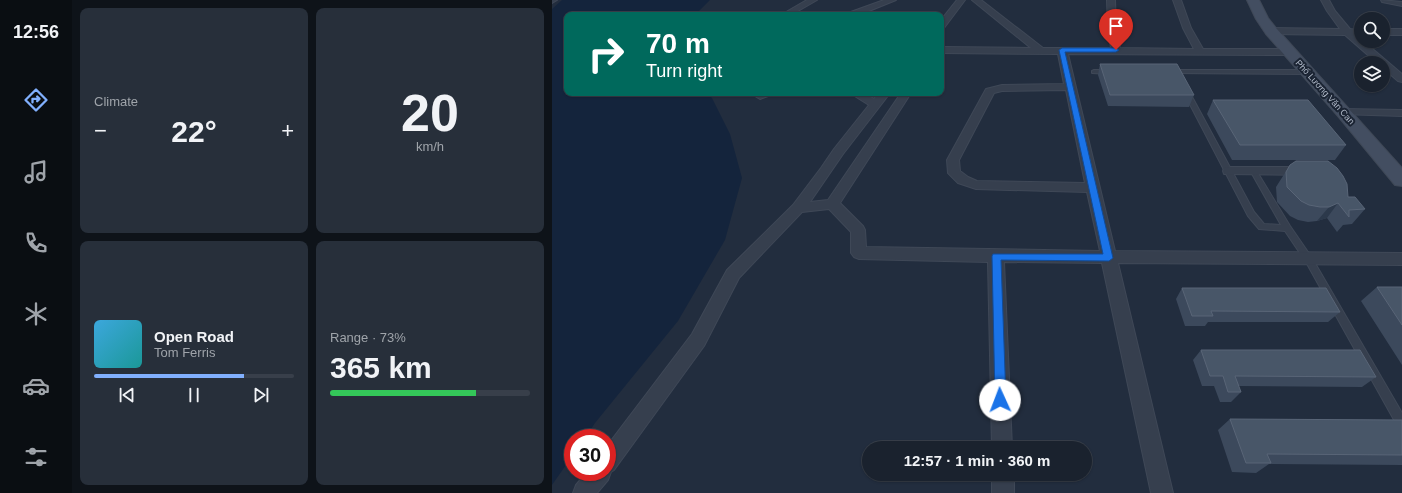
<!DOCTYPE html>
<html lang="en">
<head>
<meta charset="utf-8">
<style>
  body { margin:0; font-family:Arial,sans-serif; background:#272f3a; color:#f1f3f6; height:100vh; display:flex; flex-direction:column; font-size:15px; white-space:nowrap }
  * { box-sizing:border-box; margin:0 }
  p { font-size:13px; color:#9fa4aa }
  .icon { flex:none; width:22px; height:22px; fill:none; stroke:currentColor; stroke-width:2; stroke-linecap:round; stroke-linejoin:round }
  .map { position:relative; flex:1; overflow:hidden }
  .drawer { display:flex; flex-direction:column; gap:8px; padding:8px; background:#0e1319; width:480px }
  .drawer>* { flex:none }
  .top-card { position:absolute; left:12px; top:12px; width:380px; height:84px; border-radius:8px; box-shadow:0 1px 3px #0004,0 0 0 1px #383f4a; background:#00695c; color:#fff; overflow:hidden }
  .controls { position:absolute; left:802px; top:12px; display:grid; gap:8px }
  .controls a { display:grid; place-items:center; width:36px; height:36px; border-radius:50%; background:#1a222e; box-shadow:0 1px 3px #0004,0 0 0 1px #383f4a; font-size:20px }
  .speed { position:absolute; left:12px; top:429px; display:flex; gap:8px; font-size:20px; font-weight:700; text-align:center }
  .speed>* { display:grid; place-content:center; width:52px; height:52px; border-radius:50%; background:#1a222e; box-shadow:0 1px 3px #0004,0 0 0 1px #383f4a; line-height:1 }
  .speed .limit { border:6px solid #d22; background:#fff; color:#111 }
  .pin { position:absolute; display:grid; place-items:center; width:34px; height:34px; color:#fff; margin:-41px -17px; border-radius:50% 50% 50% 0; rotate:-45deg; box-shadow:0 0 4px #0007 }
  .pin .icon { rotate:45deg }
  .me { position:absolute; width:44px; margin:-22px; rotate:358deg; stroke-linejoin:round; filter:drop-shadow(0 0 3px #0008) }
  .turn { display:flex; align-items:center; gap:14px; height:84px; padding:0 16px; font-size:18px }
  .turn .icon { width:52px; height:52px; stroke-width:2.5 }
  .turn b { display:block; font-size:28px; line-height:34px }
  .big { font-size:30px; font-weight:800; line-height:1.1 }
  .drawer .widget { flex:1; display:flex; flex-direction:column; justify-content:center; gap:6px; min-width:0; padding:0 14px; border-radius:8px; background:#272f3a }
  .drawer .dial { align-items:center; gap:0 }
  .dial b { font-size:52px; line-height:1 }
  .song { display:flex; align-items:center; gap:12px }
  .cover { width:48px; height:48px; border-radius:6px; background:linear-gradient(135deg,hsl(200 70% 55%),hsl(180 70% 35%)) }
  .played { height:4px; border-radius:2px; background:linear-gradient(90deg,#81b0fe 75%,#383f4a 75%) }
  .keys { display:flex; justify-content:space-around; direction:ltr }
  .heat { display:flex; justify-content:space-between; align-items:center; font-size:22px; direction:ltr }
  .charge { height:6px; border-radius:3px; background:linear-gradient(90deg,#34c759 73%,#383f4a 0) }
  .drawer .tiles { flex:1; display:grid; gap:8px; grid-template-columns:repeat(2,1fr) }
  .trip { position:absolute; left:310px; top:441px; width:230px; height:40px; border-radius:20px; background:#1a222e; box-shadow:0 1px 3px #0004,0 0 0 1px #383f4a; font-weight:800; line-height:40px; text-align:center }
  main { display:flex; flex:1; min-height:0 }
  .menu { display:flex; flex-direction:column; width:72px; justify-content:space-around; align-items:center; background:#0a0e12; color:#9fa4aa }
  .menu .icon { width:28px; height:28px }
  .menu .current { color:#81b0fe }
  .menu b { font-size:18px; color:#f1f3f6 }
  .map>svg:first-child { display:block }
  .water { fill:#14243c }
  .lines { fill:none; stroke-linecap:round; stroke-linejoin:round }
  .lane-casing { stroke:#3f4857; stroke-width:2 }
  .street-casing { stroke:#3f4857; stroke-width:2 }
  .secondary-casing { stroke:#3f4857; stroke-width:2 }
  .lane { fill:#363f4e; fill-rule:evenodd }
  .street { fill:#363f4e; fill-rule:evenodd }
  .secondary { fill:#434e61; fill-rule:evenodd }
  .wall { fill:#3c495c }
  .shaded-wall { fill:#2c394b }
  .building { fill:#485668; stroke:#596577 }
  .route { fill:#1a73e8; stroke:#114b97 }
  .labels { text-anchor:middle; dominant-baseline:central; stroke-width:4; stroke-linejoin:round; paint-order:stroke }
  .far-street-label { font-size:9px; fill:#b1bac9; stroke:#1b2433 }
</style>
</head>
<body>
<main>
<nav class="menu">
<b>12:56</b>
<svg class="icon current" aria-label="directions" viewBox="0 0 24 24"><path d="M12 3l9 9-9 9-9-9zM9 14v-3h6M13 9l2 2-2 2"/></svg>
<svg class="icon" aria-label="music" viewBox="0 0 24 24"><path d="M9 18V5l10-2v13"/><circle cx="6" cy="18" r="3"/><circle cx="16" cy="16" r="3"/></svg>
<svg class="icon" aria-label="phone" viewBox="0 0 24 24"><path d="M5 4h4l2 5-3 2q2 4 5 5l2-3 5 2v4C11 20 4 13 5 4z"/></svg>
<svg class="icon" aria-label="climate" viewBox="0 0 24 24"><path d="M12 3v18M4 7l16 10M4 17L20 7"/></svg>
<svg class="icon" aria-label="car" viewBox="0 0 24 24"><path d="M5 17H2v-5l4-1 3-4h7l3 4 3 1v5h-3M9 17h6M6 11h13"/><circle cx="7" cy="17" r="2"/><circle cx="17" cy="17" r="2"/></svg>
<svg class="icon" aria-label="filters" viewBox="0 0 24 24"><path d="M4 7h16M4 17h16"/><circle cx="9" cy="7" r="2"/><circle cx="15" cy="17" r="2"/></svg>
</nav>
<section class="drawer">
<div class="tiles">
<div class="widget"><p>Climate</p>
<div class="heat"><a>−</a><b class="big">22°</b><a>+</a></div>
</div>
<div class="widget dial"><b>20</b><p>km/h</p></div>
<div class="widget">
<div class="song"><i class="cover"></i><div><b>Open Road</b><p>Tom Ferris</p></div></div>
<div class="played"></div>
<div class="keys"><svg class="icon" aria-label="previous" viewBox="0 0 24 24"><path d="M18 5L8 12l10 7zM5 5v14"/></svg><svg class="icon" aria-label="pause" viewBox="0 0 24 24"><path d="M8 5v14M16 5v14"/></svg><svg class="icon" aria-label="next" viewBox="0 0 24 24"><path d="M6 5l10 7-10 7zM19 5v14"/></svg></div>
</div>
<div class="widget"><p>Range · 73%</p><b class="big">365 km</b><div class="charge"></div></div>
</div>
</section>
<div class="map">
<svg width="850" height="493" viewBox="0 0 850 493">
  <rect width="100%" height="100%" fill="#222d3e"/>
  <path class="water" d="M 10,0 L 158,0 L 143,15 L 15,15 L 15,93 L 155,93 L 160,98 L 178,134 L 190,178 L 173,240 L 126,321 L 43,423 L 33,438 L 21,438 L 21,455 L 0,485 L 0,9 Z"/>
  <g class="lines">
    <g class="lane-casing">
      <path id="lane" d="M 542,70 L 557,70 L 560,72 L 557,74 L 540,73 L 540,71 Z
        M 619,70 L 755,70 L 758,72 L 755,74 L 617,73 L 617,71 Z
        M 635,91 L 638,93 L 702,212 L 712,224 L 729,225 L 699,172 L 702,170 L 704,170 L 738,226 L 760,258 L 850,413 L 850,428 L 846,427 L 754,262 L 733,231 L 707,229 L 696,216 L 632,93 Z"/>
    </g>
    <g class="street-casing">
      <path id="street" d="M 0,0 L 5,0 L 0,3 Z
        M 255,0 L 265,0 L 239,15 L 229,15 Z
        M 332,0 L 344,0 L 307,15 L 295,15 L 296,13 Z
        M 405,0 L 413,0 L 392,28 L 389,29 L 389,20 Z
        M 420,0 L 429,0 L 491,48 L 559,48 L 556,29 L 555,0 L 563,0 L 564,29 L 568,48 L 642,49 L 631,28 L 621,0 L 629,0 L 639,28 L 651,49 L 737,49 L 742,52 L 737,55 L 516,54 L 563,251 L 850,253 L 850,265 L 566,263 L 621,493 L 599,493 L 550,263 L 452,262 L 460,448 L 440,448 L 436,262 L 307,259 L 302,257 L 299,253 L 299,232 L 277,209 L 250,212 L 187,278 L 152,346 L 62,470 L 59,472 L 56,480 L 45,493 L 21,493 L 24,485 L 35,472 L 55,472 L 55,446 L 140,334 L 175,270 L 241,205 L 269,168 L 282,149 L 317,105 L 298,93 L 311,93 L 322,99 L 327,93 L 338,93 L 291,154 L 258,202 L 276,200 L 349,93 L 359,93 L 288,203 L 311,226 L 313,230 L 314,247 L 548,251 L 535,192 L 424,189 L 406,183 L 396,173 L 395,160 L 434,89 L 450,85 L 512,84 L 506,54 L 389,53 L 389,47 L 479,48 ZM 514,90 L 533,183 L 425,181 L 416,177 L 408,171 L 407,160 L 442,93 L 450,91 Z
        M 769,0 L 777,0 L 783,11 L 798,29 L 805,30 L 807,32 L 803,34 L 850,74 L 850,82 L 846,81 L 831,68 L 831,63 L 825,63 L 793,35 L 719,34 L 715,31 L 719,28 L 788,29 L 775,11 Z
        M 829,0 L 850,2 L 850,6 L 830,2 Z
        M 831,29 L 850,29 L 850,35 L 831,35 Z
        M 206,93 L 220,93 L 219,95 L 208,99 L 203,96 Z
        M 792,109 L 850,110 L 850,116 L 788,114 L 786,112 Z
        M 677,167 L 754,167 L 759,168 L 760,171 L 759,174 L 754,175 L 672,174 L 671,171 L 672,168 Z
        M 440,474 L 462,474 L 462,493 L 440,493 Z"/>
    </g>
    <g class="secondary-casing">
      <path id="secondary" d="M 695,0 L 707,0 L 716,18 L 724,28 L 850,168 L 850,186 L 843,185 L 786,116 L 714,34 L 704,19 Z"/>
    </g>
    <use href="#lane" class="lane"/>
    <use href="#street" class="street"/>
    <use href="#secondary" class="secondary"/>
  </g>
  <path class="wall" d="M 548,64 L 642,95 L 637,107 L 556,106 L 546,75 Z
    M 661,100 L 794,145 L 783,160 L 680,160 L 655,114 Z
    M 738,165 L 796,197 L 813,209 L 800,224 L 791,225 L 785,232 L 775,218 L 765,221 L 756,222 L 746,220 L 738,216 L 725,202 L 724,187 Z
    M 825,287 L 850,287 L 850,365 L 809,301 Z
    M 630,288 L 788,312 L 776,322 L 656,322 L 653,326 L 633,326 L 624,299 Z
    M 649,350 L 824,377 L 810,387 L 686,386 L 689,392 L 679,402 L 668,402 L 662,386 L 650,386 L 641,360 Z
    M 678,419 L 850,420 L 850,465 L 717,464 L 704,473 L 680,472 L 666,430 Z"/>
  <path class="shaded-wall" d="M 786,203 L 775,218 L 765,221 L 777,207 Z"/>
  <path class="building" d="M 548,64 L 625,64 L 642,95 L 558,95 Z
    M 661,100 L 756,100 L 794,145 L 688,145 Z
    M 744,161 L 776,161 L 785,168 L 791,176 L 795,184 L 796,197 L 803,197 L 813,209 L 797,210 L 797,217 L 786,203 L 777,207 L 768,207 L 757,205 L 749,201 L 735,187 L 734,172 L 738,165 Z
    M 825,287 L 850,287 L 850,325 Z
    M 630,288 L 774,288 L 788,312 L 659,311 L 661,316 L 640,316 Z
    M 649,350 L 808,350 L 824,377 L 683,376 L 689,392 L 676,392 L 671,376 L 658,376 Z
    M 678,419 L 850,420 L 850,455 L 715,454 L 719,463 L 694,463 Z"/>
  <path class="route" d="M 510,48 L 564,48 L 567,50 L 564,52 L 513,52 L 561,258 L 557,261 L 449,260 L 454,400 L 453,404 L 448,406 L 444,404 L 443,400 L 440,256 L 441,254 L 551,254 L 507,50 Z"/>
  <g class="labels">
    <g class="far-street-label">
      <text transform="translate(773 92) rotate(48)">Phố Lương Văn Can</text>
    </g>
  </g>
</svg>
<div class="controls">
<a><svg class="icon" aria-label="search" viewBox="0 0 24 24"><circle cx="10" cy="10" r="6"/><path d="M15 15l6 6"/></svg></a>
<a><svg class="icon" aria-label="layers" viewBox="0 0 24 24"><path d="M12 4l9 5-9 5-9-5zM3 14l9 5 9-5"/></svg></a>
</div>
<div class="speed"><div class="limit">30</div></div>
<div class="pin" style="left:564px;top:50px;background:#d93025"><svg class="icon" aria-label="arrive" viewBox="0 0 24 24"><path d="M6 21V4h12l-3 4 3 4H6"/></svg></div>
<svg class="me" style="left:448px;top:400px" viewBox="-20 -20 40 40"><circle r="19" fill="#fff"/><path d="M0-13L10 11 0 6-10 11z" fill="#1a73e8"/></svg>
<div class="trip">12:57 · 1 min · 360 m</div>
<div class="top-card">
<div class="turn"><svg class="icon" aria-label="right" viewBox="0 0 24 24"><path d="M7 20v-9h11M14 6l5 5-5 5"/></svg><div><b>70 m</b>Turn right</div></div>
</div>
</div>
</main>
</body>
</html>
